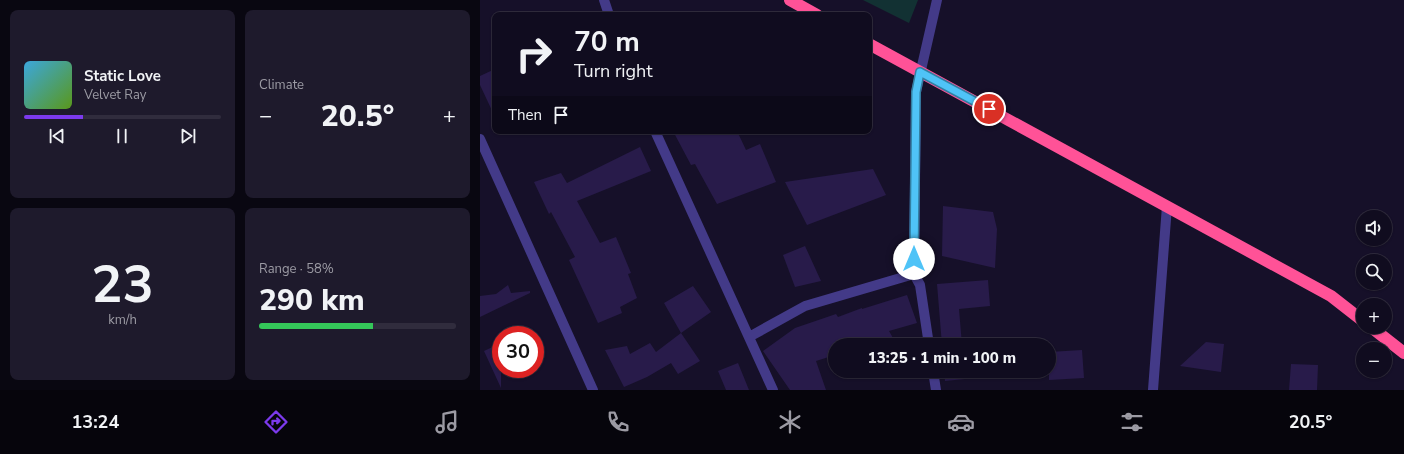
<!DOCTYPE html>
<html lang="en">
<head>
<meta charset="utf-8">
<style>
  body { margin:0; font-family:"Nunito Sans",sans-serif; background:#1e1a2c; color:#f1f3f6; height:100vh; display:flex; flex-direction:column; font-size:15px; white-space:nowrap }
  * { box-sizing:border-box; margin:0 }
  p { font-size:13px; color:#9c9ba4 }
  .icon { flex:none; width:22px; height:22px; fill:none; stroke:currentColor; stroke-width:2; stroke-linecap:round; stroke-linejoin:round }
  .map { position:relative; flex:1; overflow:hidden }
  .details { display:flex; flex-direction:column; gap:10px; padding:10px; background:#090711; width:480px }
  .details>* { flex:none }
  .banner { position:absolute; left:12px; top:12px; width:380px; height:122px; border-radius:8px; box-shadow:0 1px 3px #0004,0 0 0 1px #302c3d; background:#100c1f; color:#f1f3f6; overflow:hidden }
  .tools { position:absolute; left:876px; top:210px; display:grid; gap:8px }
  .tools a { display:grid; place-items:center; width:36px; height:36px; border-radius:50%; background:#100c1f; box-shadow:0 1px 3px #0004,0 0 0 1px #302c3d; font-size:20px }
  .speed { position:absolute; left:12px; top:326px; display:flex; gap:8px; font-size:20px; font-weight:700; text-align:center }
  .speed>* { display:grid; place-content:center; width:52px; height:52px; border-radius:50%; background:#100c1f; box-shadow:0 1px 3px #0004,0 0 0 1px #302c3d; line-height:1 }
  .speed .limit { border:6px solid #d22; background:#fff; color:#111 }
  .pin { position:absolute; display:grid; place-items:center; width:34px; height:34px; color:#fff; margin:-17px; border:2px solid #fff; border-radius:50%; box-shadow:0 1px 4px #0007 }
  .me { position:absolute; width:44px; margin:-22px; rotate:0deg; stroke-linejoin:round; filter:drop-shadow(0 0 3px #0008) }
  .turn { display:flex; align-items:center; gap:14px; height:84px; padding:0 16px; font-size:18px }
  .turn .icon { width:52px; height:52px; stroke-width:2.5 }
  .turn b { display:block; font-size:28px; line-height:34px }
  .then { display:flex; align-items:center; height:38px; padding:0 16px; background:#0003; gap:8px; font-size:15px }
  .big { font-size:30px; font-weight:800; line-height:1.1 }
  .details .widget { flex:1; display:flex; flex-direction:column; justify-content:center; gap:6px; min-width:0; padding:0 14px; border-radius:8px; background:#1e1a2c }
  .details .dial { align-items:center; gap:0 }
  .dial b { font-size:52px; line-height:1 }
  .song { display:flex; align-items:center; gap:12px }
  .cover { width:48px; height:48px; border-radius:6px; background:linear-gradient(135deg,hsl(200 70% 55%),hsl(90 70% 35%)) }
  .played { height:4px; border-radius:2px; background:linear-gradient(90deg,#7c3aed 30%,#302c3d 30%) }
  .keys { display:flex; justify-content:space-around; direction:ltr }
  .heat { display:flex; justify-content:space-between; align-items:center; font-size:22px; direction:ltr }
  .charge { height:6px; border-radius:3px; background:linear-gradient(90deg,#34c759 58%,#302c3d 0) }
  .details .tiles { flex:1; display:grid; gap:10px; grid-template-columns:repeat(2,1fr) }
  .trip { position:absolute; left:348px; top:338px; width:228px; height:40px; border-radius:20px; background:#100c1f; box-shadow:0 1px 3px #0004,0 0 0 1px #302c3d; font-weight:800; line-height:40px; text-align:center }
  .tab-bar { display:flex; height:64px; justify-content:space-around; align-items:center; background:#06050c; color:#9c9ba4 }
  .tab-bar .icon { width:28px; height:28px }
  .tab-bar .active { color:#7c3aed }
  .tab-bar b { font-size:18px; color:#f1f3f6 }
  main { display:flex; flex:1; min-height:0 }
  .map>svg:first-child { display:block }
  .green { fill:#123133 }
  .building { fill:#281b4a }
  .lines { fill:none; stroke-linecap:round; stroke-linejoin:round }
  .minor { stroke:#433a88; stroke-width:10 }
  .highway { stroke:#ff5297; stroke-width:12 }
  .route-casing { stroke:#337fa1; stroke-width:10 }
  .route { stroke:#4fc3f7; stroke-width:7 }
</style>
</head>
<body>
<main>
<section class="details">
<div class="tiles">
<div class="widget">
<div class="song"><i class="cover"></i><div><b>Static Love</b><p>Velvet Ray</p></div></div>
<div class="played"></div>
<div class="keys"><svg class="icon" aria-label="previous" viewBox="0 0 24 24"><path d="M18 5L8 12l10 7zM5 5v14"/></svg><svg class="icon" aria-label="pause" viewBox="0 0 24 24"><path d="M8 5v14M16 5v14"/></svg><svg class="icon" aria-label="next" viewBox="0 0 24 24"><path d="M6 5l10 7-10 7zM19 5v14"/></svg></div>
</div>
<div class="widget"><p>Climate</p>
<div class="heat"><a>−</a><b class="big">20.5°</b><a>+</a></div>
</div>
<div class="widget dial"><b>23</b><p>km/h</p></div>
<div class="widget"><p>Range · 58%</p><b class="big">290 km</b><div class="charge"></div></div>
</div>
</section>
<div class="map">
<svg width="924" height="390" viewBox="0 0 924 390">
  <rect width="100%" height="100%" fill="#161029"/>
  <path class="green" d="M 383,0 L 438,0 L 429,23 Z"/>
  <path class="building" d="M 15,69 L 15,117 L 0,85 L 0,76 Z
    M 193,131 L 257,131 L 266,150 L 280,144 L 296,182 L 237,204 L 215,164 L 211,165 Z
    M 160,147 L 171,171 L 97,201 L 120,243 L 136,237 L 151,273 L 148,274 L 157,298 L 140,307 L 142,313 L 118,323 L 89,260 L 95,257 L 71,212 L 69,214 L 54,182 L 81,173 L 87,183 Z
    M 393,169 L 406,195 L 327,225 L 305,182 Z
    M 463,206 L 513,212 L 517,229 L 515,268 L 462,256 Z
    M 325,246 L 341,281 L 315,287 L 303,255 Z
    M 508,280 L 510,306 L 479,309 L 482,345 L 462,345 L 457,284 Z
    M 28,285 L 31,293 L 50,291 L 50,293 L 0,317 L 0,296 L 16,294 Z
    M 213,286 L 231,312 L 201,333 L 184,303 Z
    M 427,295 L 437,323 L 409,331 L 417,345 L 355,345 L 355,355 L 336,361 L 346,390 L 310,390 L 283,351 L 315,328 L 356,314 L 358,317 L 382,308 L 382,309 Z
    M 201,333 L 220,361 L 198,374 L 191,363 L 167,377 L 144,387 L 125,350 L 147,346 L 150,354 L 170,343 L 176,352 Z
    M 726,342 L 744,344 L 741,372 L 700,366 Z
    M 21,343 L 21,388 L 4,351 Z
    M 602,350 L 604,378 L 569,380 L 569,352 Z
    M 258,363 L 269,390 L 246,390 L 238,371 Z
    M 811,364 L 838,365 L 837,390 L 809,390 Z
    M 379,371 L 401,371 L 382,378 Z
    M 464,371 L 484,371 L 485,379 L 465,381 Z"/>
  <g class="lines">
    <path class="minor" d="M 124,0 L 129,15
      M 175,131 L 293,390
      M 0,139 L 113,390
      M 269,337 L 325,306 L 434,274
      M 449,345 L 440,285 L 434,274 L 436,92 L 457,0
      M 453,371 L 456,390
      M 673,390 L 687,206"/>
    <path class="highway" d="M 310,0 L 337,15
      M 389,44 L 851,296 L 883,321
      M 891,327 L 924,353"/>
  </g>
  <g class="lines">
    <g class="route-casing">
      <path id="route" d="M 434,259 L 436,92 L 440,72 L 509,109"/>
    </g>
    <use href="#route" class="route"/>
  </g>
</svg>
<div class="tools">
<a><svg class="icon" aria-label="sound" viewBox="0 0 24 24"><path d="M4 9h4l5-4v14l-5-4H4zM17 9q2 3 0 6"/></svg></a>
<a><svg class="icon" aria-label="search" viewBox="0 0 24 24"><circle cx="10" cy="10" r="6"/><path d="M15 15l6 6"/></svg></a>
<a>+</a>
<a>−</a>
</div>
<div class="speed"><div class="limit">30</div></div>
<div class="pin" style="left:509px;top:109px;background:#d93025"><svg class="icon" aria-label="arrive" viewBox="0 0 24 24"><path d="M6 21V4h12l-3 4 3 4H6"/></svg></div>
<svg class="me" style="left:434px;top:259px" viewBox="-20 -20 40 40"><circle r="19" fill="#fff"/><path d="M0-13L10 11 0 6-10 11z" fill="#4fc3f7"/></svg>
<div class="trip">13:25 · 1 min · 100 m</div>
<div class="banner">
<div class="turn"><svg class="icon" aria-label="right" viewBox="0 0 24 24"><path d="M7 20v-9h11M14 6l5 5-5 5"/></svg><div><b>70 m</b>Turn right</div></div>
<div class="then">Then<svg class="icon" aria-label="arrive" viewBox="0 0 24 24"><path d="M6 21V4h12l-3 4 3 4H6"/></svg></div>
</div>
</div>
</main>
<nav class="tab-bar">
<b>13:24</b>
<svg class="icon active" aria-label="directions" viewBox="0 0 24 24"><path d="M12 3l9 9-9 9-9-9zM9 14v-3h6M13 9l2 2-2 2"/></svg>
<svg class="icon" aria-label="music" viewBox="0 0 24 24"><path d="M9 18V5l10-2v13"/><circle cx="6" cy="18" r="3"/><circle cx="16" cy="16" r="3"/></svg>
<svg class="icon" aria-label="phone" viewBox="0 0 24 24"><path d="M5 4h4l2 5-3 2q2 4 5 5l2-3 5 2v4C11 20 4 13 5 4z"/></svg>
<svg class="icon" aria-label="climate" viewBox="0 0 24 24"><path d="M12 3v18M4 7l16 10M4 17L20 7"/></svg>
<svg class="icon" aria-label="car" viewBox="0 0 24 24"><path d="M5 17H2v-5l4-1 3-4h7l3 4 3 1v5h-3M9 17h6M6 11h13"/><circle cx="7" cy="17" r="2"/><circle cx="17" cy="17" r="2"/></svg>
<svg class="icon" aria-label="filters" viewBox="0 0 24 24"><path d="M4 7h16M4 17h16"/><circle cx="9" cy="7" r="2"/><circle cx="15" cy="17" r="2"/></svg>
<b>20.5°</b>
</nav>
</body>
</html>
